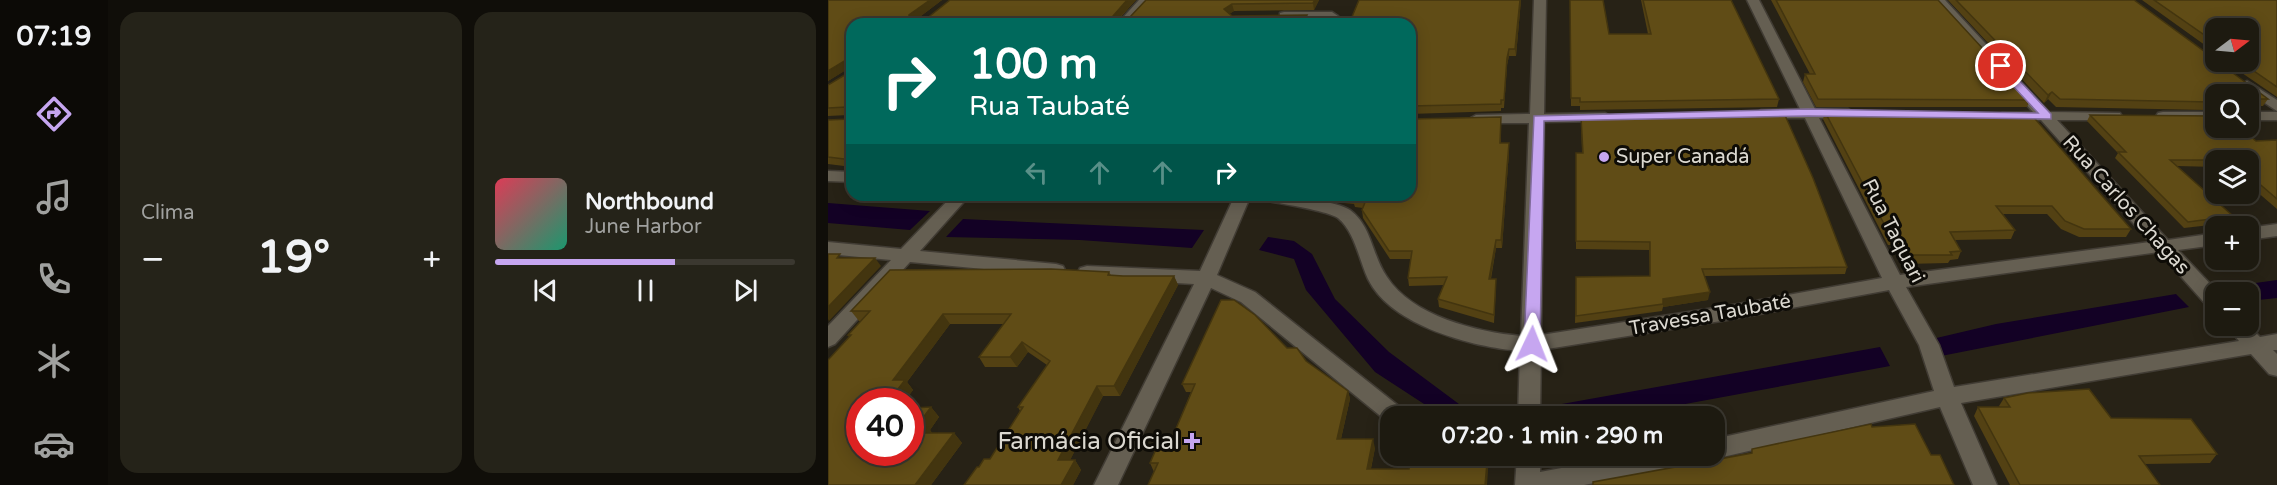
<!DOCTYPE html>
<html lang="pt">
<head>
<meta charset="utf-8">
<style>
  body { margin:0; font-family:"Varela Round",sans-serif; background:#252319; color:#f1f3f6; height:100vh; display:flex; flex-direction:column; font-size:22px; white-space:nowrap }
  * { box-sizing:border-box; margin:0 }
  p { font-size:20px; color:#a0a19f }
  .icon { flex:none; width:33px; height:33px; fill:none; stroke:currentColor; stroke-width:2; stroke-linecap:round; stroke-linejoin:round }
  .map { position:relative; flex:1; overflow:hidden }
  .details { display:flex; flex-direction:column; gap:12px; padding:12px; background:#100e09; width:720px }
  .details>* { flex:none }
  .top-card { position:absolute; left:18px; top:18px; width:570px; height:183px; border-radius:18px; box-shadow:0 3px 15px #0003,0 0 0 2px #3b3830; background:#00695c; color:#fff; overflow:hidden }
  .needle { width:39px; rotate:74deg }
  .controls { position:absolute; left:1377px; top:18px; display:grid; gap:12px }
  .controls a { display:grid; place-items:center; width:54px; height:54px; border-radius:12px; background:#1d1a10; box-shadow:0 3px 15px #0003,0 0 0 2px #3b3830; font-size:30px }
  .speed { position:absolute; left:18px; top:388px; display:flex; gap:12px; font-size:30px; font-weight:700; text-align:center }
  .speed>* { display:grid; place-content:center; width:78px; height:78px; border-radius:50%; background:#1d1a10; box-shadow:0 3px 15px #0003,0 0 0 2px #3b3830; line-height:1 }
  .speed .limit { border:9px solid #d22; background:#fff; color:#111 }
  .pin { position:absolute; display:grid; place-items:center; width:51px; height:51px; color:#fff; margin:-26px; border:3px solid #fff; border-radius:50%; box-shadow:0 2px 6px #0007 }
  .me { position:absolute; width:66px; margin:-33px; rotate:2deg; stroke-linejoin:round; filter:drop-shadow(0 0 4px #0008) }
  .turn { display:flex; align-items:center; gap:21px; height:126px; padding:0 24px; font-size:27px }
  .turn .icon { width:78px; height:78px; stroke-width:2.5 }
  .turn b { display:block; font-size:42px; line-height:51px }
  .lanes { display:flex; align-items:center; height:57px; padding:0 24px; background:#0003; justify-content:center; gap:30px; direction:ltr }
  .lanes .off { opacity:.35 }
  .big { font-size:45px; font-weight:800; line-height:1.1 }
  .details .widget { flex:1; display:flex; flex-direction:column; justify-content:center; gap:9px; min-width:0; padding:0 21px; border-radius:18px; background:#252319 }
  .song { display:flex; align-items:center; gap:18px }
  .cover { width:72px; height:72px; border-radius:9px; background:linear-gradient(135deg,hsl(350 70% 55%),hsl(160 70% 35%)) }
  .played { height:6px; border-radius:3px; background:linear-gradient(90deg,#c6a6f0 60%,#3b3830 60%) }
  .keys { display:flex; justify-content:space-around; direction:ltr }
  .heat { display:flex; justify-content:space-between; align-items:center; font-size:33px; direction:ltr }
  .details .tiles { flex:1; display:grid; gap:12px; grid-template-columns:repeat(2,1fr) }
  .trip { position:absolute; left:552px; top:406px; width:345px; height:60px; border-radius:18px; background:#1d1a10; box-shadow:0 3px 15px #0003,0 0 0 2px #3b3830; font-weight:800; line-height:60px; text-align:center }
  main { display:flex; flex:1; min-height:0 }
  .tabs { display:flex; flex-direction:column; width:108px; justify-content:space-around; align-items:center; background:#0c0a06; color:#a0a19f }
  .tabs .icon { width:42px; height:42px }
  .tabs .active { color:#c6a6f0 }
  .tabs b { font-size:27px; color:#f1f3f6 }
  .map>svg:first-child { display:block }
  .water { fill:#130125 }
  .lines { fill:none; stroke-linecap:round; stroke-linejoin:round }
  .minor-casing { stroke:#413c34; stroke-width:3 }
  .minor { fill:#655f52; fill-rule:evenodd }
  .wall { fill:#534113 }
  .shaded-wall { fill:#43350f }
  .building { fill:#604c16; stroke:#43350f; stroke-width:1.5 }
  .route { fill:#c6a6f0; stroke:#816c9c; stroke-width:1.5 }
  .poi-dot { fill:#c6a6f0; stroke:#0e0c07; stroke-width:2 }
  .labels { text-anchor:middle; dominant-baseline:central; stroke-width:6; stroke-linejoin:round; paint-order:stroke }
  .poi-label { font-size:20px; fill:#dbd8d0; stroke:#0e0c07; text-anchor:start }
  .street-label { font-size:20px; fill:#dbd8d0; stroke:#0e0c07 }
  .near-poi-label { font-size:24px; fill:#dbd8d0; stroke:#0e0c07; text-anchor:end }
</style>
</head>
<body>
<main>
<nav class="tabs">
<b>07:19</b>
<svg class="icon active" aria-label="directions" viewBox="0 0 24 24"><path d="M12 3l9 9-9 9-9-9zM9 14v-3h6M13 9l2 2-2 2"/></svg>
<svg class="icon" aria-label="music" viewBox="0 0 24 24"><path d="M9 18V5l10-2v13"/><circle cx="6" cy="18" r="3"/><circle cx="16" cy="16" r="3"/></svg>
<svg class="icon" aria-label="phone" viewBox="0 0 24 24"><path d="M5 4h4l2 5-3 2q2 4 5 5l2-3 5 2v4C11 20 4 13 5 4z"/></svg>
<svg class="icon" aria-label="climate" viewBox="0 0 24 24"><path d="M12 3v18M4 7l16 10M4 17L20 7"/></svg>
<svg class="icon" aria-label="car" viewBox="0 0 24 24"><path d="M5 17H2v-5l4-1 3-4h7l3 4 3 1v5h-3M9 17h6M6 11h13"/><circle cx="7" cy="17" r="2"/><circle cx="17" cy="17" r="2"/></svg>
</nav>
<section class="details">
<div class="tiles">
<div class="widget"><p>Clima</p>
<div class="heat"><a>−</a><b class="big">19°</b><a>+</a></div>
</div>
<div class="widget">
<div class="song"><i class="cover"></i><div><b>Northbound</b><p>June Harbor</p></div></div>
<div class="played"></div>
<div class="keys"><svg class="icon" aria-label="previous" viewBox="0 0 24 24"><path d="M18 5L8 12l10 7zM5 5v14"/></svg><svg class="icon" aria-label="pause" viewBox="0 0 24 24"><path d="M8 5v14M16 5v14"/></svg><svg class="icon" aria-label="next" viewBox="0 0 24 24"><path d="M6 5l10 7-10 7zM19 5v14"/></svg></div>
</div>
</div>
</section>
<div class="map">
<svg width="1449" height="485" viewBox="0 0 1449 485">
  <rect width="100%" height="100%" fill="#272216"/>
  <path class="water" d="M 0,203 L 102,211 L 82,230 L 0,223 Z
    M 135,219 L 376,230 L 364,248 L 252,240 L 118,237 Z
    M 440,237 L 466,241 L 484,254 L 507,299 L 561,352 L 635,407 L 677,406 L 676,417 L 616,417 L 547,372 L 478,290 L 466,259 L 431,250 Z
    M 1449,280 L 1449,298 L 1421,301 L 1420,292 L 1395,292 L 1392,288 Z
    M 1348,294 L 1361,307 L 1108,357 L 1100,340 L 1168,324 Z
    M 1052,347 L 1062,366 L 787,417 L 717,417 L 717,407 Z"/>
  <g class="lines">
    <g class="minor-casing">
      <path id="minor" d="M 311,0 L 323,0 L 302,24 L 289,24 Z
        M 706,0 L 718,0 L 716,114 L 777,113 L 784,117 L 777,121 L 716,122 L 713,335 L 899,306 L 1054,278 L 977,118 L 933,118 L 926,114 L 933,110 L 972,109 L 919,0 L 931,0 L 987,109 L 1020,109 L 1027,113 L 1020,117 L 991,118 L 1072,275 L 1322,242 L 1213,120 L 1174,119 L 1172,116 L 1174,113 L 1205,112 L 1105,0 L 1117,0 L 1221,112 L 1292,113 L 1294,116 L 1292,119 L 1287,120 L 1229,120 L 1340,240 L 1388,233 L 1388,245 L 1350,250 L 1390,292 L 1388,292 L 1388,310 L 1381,308 L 1331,252 L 1078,287 L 1111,345 L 1126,387 L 1411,341 L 1399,326 L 1420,325 L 1432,337 L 1449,334 L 1449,350 L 1445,350 L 1449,354 L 1449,376 L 1441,374 L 1423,354 L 1133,403 L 1169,485 L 1145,485 L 1112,407 L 886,459 L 878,456 L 886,456 L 886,439 L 1106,391 L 1091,345 L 1061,290 L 899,320 L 713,350 L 712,417 L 690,417 L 692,351 C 645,347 563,326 540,279 C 531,260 527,232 510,218 C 499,210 447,203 430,199 L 428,195 C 448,195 506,199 522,210 C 544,226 544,256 559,277 C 584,316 649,332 693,336 L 701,123 L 648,123 L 641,119 L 648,115 L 702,114 Z
        M 456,12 L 504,12 L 510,16 L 504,20 L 452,19 L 452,13 Z
        M 1419,81 L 1449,100 L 1449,111 L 1414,88 L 1412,85 Z
        M 1335,112 L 1388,112 L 1388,120 L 1330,119 L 1328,116 L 1330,113 Z
        M 1420,112 L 1449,112 L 1449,120 L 1420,120 Z
        M 0,171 L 24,172 L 24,182 L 0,181 Z
        M 125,195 L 142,195 L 92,251 L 228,264 L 235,266 L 237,270 L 235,274 L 228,276 L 82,262 L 7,344 L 0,347 L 0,326 L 63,260 L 0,254 L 0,242 L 73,249 Z
        M 407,195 L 423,195 L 389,275 L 427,292 L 577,411 L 580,417 L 562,417 L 561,423 L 413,302 L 383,288 L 290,485 L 266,485 L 366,284 L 259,278 L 252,276 L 250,272 L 252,268 L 259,266 L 372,271 Z
        M 1449,224 L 1449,236 L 1420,240 L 1420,228 Z
        M 631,456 L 672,456 L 668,463 C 657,467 646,467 635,463 Z
        M 689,456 L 713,456 L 712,472 L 798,456 L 864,456 L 860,463 L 852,466 L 756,485 L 687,485 Z"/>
    </g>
    <use href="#minor" class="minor"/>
  </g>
  <path class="wall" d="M 0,0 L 114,0 L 89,19 L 98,19 L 308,0 L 291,19 L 301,18 L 318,0 L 491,0 L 486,10 L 406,11 L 401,14 L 404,16 L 480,22 L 479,24 L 24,24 L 24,167 L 0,164 L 0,120 L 21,119 L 21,115 L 0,116 L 0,85 L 20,73 L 21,68 L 0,81 Z
    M 693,0 L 688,56 L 681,56 L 679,65 L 676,108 L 673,108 L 673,111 L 582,114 L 582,24 Z
    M 742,0 L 781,34 L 820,34 L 813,0 L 903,0 L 951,99 L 949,107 L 752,110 L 752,106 L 743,106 Z
    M 943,0 L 1110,0 L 1202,100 L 1199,107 L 988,107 L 975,82 L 977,74 L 982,74 Z
    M 1120,0 L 1306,0 L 1440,99 L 1435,106 L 1420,106 L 1420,94 L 1388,94 L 1388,107 L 1380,107 L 1379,110 L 1228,107 L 1220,99 L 1216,103 Z
    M 1314,0 L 1449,0 L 1449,97 L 1398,62 L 1420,62 L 1388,28 L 1388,53 Z
    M 997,112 L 1303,229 L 1298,237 L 1251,237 L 1233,229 L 1219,214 L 1175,214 L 1187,230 L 1183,239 L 1127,240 L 1133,251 L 1130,259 L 1122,260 L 1120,263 L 1077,264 L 1068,245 L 1060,245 L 995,119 Z
    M 1262,115 L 1428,141 L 1449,140 L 1449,209 L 1420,184 L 1420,160 L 1388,160 L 1388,167 L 1349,166 L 1405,216 L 1400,223 L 1356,228 L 1287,158 L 1290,153 L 1259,121 Z
    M 673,117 L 673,143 L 681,143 L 681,151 L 674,248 L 668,248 L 663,279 L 668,279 L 668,287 L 666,323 L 611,307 L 610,299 L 616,285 L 581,286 L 580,278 L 583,259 L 562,259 L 535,218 L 534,210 L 535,208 L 527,207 L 526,204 L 516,203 L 515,195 Z
    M 753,117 L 1019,267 L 1017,274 L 877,276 L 880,300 L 835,307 L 834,311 L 747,323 L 748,277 L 822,276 L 821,250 L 748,249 L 748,153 L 754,153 Z
    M 223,269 L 281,272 L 283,275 L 295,276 L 346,276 L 350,285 L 292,396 L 275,396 L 267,411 L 242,460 L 247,460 L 253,470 L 245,485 L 136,485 L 149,467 L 151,467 L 156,459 L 162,459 L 192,411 L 190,407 L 219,365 L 200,352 L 189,367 L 157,367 L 151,357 L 176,324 L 122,324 L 79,382 L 85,390 L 76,402 L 32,402 L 32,453 L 82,453 L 82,408 L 103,407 L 111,417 L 102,430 L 104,433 L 126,433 L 134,443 L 103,485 L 0,485 L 0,360 L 21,337 L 20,335 L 33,321 L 31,321 L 23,311 L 62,270 Z
    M 459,348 L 520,391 L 522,399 L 513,439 L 547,448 L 543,469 L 581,469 L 615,463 L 659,463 L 660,471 L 326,472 L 322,463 L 344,438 L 363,392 L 358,392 L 354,384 Z
    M 1176,398 L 1283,418 L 1389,454 L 1382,463 L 1316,464 L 1332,485 L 1182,485 L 1146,416 L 1150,407 L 1172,407 L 1171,406 Z"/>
  <path class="shaded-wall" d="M 102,0 L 114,0 L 85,22 L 81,19 L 81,15 Z
    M 299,0 L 308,0 L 287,22 L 285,19 L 285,16 Z
    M 487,0 L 491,0 L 486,10 L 485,3 Z
    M 692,0 L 693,0 L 688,56 L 687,49 Z
    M 404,4 L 406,11 L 398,16 L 396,9 Z
    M 479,15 L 480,22 L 479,24 L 474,24 Z
    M 681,49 L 681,56 L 679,65 L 676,108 L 679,58 Z
    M 18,60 L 23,67 L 0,81 L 0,71 Z
    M 1224,92 L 1220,99 L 1216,103 L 1220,95 Z
    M 681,143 L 681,151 L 674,248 L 673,240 Z
    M 668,240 L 668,248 L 661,287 L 661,279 Z
    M 47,258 L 53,266 L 1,321 L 0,319 L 0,307 Z
    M 346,276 L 350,285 L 292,396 L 286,386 Z
    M 882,292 L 880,300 L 835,307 L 835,299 Z
    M 115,314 L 122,324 L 79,382 L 85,390 L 76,402 L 60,402 L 65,380 Z
    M 194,342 L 200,352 L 189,367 L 182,357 Z
    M 269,386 L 275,396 L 237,470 L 230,460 Z
    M 520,391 L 522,399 L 511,447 L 509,439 Z
    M 103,407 L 111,417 L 102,430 L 107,437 L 103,443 L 89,426 Z
    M 126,433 L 134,443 L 103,485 L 87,485 Z
    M 545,439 L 547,448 L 541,477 L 539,469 Z
    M 247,460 L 253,470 L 245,485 L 233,485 Z
    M 659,463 L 660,471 L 659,485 L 657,485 Z"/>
  <path class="building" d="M 0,0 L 102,0 L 81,15 L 81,19 L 98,19 L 122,0 L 299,0 L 285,16 L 285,19 L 301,18 L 318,0 L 487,0 L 485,3 L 404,4 L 396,9 L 404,16 L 479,15 L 474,24 L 24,24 L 24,160 L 0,157 L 0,120 L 21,119 L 21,109 L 19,107 L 0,108 L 0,85 L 20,73 L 21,60 L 18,60 L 0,71 Z
    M 531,0 L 692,0 L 687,49 L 681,49 L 679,58 L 676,100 L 673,100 L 673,104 L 582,106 L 582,24 L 521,24 Z
    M 742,0 L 775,0 L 781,34 L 823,34 L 815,0 L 903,0 L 951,99 L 752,102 L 752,98 L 743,98 Z
    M 948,0 L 1110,0 L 1202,100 L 990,99 L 977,74 L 987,74 Z
    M 1128,0 L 1306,0 L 1388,60 L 1388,62 L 1390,62 L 1440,99 L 1420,99 L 1420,94 L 1388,94 L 1388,99 L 1379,99 L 1383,102 L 1232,99 L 1224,92 L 1220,95 Z
    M 1326,0 L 1449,0 L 1449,87 L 1413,62 L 1420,62 L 1420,28 L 1388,28 L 1388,43 Z
    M 997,112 L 1202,113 L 1303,229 L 1256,229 L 1237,221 L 1224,206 L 1168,206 L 1187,230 L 1122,232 L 1133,251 L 1122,252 L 1124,255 L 1081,255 L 1071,236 L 1063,237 Z
    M 956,113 L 985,178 L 1019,267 L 874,269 L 882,292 L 835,299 L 835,304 L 748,316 L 748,277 L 822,276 L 822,242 L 748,241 L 748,153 L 755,153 L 753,117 Z
    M 1262,115 L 1388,116 L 1388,128 L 1412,128 L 1428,141 L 1449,140 L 1449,199 L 1420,174 L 1420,160 L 1342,160 L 1405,216 L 1360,222 L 1290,152 L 1298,152 Z
    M 673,117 L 672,143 L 681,143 L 673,240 L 668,240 L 661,279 L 668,279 L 666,315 L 610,299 L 619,277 L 580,278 L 584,251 L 561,251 L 534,210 L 538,200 L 525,199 L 527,196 L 517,195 L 582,195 L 582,119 Z
    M 0,254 L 12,254 L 9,258 L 47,258 L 0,307 Z
    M 223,269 L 281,272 L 280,275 L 295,276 L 346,276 L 286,386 L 269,386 L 261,401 L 230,460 L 247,460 L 233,485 L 136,485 L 149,467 L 151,467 L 156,459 L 162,459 L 195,407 L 190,407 L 222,361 L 194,342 L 182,357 L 151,357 L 183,314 L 115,314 L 65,380 L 77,380 L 60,402 L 32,402 L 32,453 L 82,453 L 82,408 L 103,407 L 89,426 L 99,427 L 94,433 L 126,433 L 87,485 L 0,485 L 0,360 L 23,335 L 20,335 L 42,311 L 23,311 L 62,270 Z
    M 393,300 L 406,300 L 427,315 L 459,348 L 469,348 L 478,361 L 520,391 L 509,439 L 545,439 L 539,469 L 581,469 L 583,456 L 602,456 L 615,463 L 659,463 L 657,485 L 320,485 L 330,463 L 322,463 L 333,438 L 344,438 L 367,384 L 354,384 Z
    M 1261,389 L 1283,418 L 1363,419 L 1389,454 L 1311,456 L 1332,485 L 1192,485 L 1150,407 L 1182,407 L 1176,398 L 1200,393 Z
    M 1043,424 L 1044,427 L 1087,424 L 1103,455 L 1112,455 L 1126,485 L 765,485 L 765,482 L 924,453 L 924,449 Z"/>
  <path class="route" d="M 1169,64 L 1176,64 L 1223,114 L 1223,119 L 980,116 L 716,121 L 712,344 L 709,348 L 698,348 L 696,344 L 706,116 L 980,109 L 1210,113 L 1169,69 Z"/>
  <g class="poi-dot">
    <circle cx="776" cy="157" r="6"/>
    <path d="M361 432h6v6h6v6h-6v6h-6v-6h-6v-6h6z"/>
  </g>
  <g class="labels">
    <g class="poi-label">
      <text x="788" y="157">Super Canadá</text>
    </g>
    <g class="street-label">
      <text transform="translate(1298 205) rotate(48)">Rua Carlos Chagas</text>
      <text transform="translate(1065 231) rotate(63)">Rua Taquari</text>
      <text transform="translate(882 315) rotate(-10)">Travessa Taubaté</text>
    </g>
    <g class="near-poi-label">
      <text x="352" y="441">Farmácia Oficial</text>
    </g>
  </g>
</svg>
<div class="controls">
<a><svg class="needle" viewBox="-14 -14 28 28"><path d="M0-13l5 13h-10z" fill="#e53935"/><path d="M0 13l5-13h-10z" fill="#a0a19f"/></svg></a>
<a><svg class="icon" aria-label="search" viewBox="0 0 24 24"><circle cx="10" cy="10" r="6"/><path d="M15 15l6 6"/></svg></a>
<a><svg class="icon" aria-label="layers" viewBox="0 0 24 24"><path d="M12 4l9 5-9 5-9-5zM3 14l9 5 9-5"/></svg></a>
<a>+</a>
<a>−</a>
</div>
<div class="speed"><div class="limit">40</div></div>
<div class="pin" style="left:1173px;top:66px;background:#d93025"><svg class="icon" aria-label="arrive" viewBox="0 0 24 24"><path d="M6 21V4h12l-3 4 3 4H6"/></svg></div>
<svg class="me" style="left:704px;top:344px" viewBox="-20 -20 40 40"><path d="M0-17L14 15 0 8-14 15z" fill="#c6a6f0" stroke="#fff" stroke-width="4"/></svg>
<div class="trip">07:20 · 1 min · 290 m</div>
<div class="top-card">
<div class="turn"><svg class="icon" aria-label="right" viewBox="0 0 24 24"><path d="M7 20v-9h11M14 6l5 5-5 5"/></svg><div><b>100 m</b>Rua Taubaté</div></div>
<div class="lanes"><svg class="icon off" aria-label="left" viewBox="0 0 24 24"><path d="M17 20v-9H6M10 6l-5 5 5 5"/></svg><svg class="icon off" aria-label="ahead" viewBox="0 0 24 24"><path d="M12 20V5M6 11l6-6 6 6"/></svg><svg class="icon off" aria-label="ahead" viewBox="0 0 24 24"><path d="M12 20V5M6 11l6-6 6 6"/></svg><svg class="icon" aria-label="right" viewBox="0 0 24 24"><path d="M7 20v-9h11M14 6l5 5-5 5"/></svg></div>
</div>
</div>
</main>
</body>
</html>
